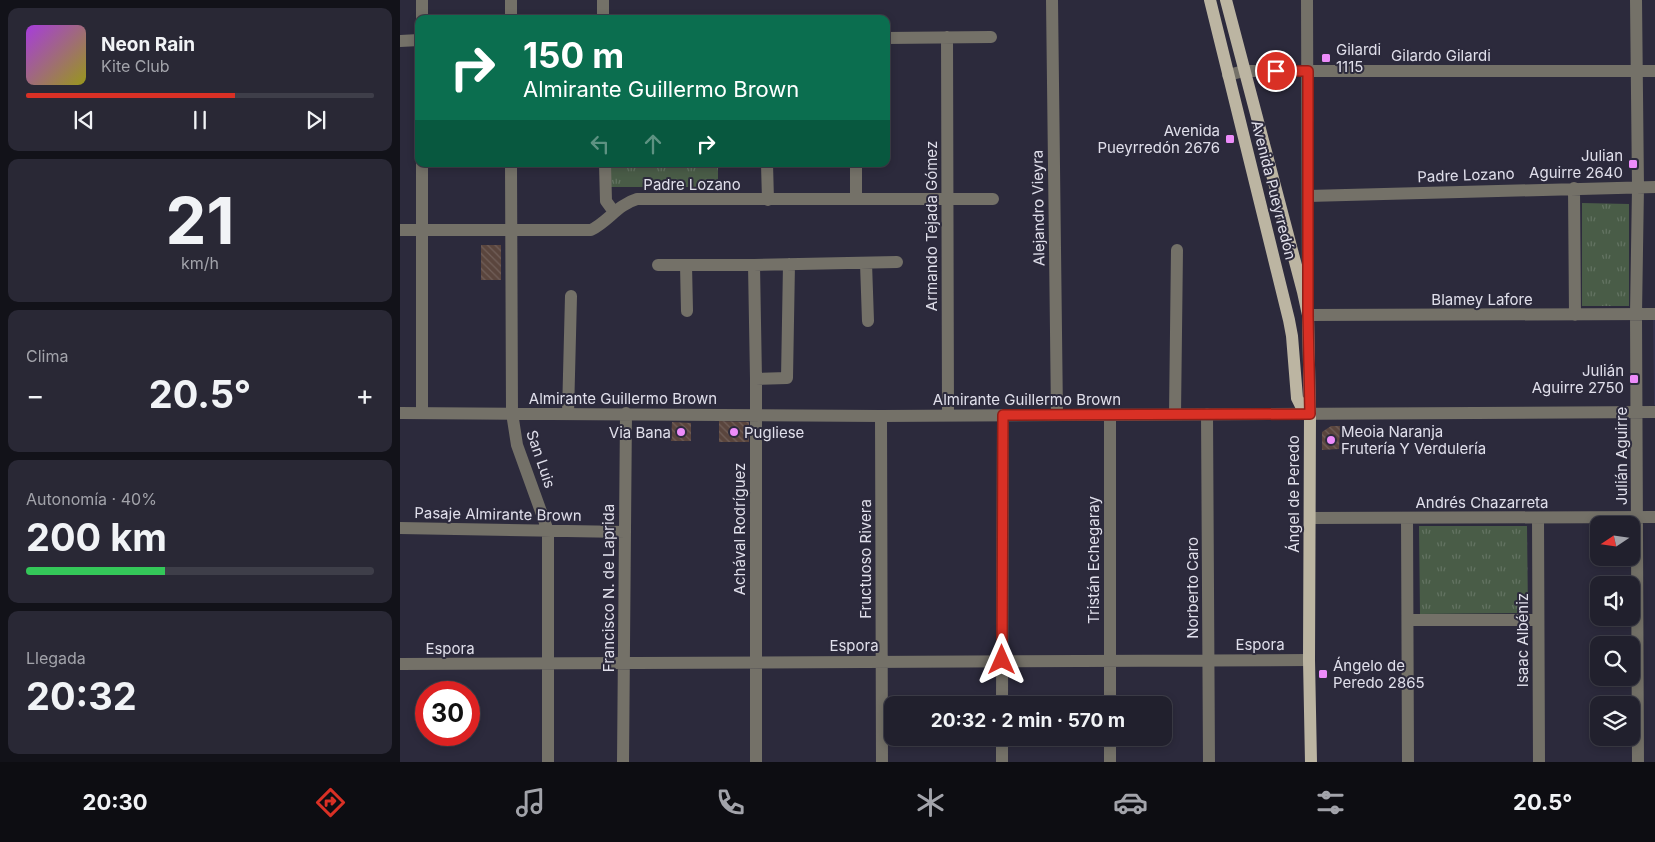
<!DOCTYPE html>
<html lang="es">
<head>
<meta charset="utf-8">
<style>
  body { margin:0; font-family:Inter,sans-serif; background:#292835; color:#f1f3f6; height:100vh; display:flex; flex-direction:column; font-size:19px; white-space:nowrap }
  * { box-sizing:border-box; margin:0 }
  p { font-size:16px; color:#a2a3aa }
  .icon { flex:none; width:28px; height:28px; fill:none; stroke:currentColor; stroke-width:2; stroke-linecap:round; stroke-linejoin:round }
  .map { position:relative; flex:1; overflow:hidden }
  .drawer { display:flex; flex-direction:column; gap:8px; padding:8px; background:#121219; width:400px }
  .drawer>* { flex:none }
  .hud { position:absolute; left:15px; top:15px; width:475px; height:152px; border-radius:10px; box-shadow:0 2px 8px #0003,0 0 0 1px #3e3e49; background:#0b6e4f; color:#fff; overflow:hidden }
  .needle { width:32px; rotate:257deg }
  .buttons { position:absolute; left:1190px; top:516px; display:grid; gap:10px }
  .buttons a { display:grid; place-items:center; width:50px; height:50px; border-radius:10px; background:#21202d; box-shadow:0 2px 8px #0003,0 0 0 1px #3e3e49; font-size:25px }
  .speed { position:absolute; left:15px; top:681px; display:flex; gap:10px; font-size:25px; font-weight:700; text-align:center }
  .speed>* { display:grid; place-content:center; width:65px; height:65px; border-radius:50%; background:#21202d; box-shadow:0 2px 8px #0003,0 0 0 1px #3e3e49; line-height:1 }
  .speed .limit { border:8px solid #d22; background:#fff; color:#111 }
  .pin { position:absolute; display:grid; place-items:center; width:42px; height:42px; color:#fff; margin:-21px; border:2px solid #fff; border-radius:50%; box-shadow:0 1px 5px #0007 }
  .me { position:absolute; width:55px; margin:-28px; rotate:0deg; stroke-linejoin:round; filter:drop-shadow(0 0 4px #0008) }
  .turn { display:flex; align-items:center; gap:18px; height:105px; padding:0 25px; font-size:22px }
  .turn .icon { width:65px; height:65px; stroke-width:2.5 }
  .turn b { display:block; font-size:35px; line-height:42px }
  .lanes { display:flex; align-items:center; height:48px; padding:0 25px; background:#0003; justify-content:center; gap:25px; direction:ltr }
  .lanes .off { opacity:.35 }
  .big { font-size:38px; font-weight:700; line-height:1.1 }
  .drawer .card { flex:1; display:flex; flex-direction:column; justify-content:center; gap:8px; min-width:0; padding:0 18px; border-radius:10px; background:#292835 }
  .drawer .dial { align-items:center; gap:0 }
  .dial b { font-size:65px; line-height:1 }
  .song { display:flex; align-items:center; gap:15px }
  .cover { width:60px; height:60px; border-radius:8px; background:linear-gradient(135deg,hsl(280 70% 55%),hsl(60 70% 35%)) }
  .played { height:5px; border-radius:2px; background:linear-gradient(90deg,#d93025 60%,#3e3e49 60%) }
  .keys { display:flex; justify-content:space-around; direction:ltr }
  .heat { display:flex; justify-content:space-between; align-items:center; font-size:28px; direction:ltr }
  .charge { height:8px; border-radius:4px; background:linear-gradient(90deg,#34c759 40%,#3e3e49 0) }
  .trip { position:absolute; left:484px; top:696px; width:288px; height:50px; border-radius:10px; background:#21202d; box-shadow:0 2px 8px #0003,0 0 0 1px #3e3e49; font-weight:700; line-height:50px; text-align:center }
  .menu { display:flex; height:80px; justify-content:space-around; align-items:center; background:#0d0d12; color:#a2a3aa }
  .menu .icon { width:35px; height:35px }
  .menu .on { color:#d93025 }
  .menu b { font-size:22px; color:#f1f3f6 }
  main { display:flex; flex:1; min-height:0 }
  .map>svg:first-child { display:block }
  .built { fill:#35324b }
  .park { fill:url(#park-tufts) }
  .building { fill:url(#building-back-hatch) }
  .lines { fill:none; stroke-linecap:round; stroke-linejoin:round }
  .minor { stroke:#747168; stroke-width:12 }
  .major { stroke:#bcb5a2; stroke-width:12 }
  .route-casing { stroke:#8d1f18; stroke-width:12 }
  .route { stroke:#d93025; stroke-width:9 }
  .poi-dot { fill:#ed8cfa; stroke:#2c2a3c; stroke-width:2 }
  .labels { text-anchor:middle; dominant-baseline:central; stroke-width:4; stroke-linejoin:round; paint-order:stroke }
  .poi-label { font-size:15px; fill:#e0dfeb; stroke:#2c2a3c; text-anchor:start }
  .street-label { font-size:15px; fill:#e0dfeb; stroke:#2c2a3c }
</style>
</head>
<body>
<main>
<section class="drawer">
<div class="card">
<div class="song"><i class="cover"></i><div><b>Neon Rain</b><p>Kite Club</p></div></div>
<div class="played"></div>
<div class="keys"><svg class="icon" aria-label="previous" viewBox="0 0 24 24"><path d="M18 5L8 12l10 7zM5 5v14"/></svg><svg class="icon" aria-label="pause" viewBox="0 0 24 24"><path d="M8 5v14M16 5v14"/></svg><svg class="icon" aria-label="next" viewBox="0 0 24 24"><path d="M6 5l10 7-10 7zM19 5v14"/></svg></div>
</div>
<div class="card dial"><b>21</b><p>km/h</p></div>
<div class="card"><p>Clima</p>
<div class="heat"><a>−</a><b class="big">20.5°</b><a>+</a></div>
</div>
<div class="card"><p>Autonomía · 40%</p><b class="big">200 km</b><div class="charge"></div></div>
<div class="card"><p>Llegada</p><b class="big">20:32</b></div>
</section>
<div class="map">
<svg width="1255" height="762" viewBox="0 0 1255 762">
  <defs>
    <pattern id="park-tufts" width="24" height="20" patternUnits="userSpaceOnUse" patternTransform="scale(1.25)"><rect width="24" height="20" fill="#495c47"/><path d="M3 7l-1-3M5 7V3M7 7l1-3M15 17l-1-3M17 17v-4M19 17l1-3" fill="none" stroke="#637362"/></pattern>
    <pattern id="building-back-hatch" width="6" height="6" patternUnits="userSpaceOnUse" patternTransform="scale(1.25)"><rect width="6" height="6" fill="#5a453d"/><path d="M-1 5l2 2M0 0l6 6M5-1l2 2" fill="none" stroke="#715f59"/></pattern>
  </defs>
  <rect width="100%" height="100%" fill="#2c2a3c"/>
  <path class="built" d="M 1253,319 L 1255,319 L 1255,405 L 1254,405 Z"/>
  <path class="park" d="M 211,164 L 318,164 L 318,187 L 211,187 Z
    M 1182,203 L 1229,204 L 1229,306 L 1182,306 Z
    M 1019,526 L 1127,526 L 1128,613 L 1020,614 Z"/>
  <path class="building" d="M 81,245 L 101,245 L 101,280 L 81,280 Z
    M 319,421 L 349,422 L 349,442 L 319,442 Z
    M 272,422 L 291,423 L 291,441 L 271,441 Z
    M 931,426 L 940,426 L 939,449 L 922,450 L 922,432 Z"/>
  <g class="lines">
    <path class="minor" d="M 22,0 L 22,19
      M 111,0 L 111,19
      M 203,0 L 203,19
      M 652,0 L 657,415
      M 907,0 L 908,315 L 1255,314
      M 1236,0 L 1238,187 L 1236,314 L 1238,762
      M 547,37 L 548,415
      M 486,38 L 591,37
      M 0,41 L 19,40
      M 828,75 L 844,71 L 1255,71
      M 22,164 L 22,413
      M 111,164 L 112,413 L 117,445 L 148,531 L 148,762
      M 205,164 L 206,201 L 214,212
      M 367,164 L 368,200
      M 1174,188 L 1175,315
      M 908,196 L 1255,187
      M 456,199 L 456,164
      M 0,230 L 191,230 C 209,221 217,205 237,199 L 593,199
      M 466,263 L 468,321
      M 258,265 L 354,265 L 497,262
      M 286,265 L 287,311
      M 354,265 L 356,379 L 356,762
      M 356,379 L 387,378 L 389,264
      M 0,413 L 481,416 L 1255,412
      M 168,414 L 171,296
      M 775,414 L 777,250
      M 807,414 L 809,762
      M 710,415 L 710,705
      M 481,416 L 482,762
      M 910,518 L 1255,517
      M 1007,518 L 1008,762
      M 1138,518 L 1139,762
      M 0,528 L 225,532
      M 1008,620 L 1138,620
      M 0,664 L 909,660
      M 602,705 L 603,415
      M 710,738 L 710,762
      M 223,762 L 226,413
      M 602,762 L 602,738"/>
    <path class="major" d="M 810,0 L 889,320 L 892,336 L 897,398 L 901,406 L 910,414
      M 826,0 L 903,292 L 908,315 L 910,414 L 909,660 L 911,762"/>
  </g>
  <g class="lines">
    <g class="route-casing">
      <path id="route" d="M 602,660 L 603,415 L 910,414 L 908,315 L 908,71 L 876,71"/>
    </g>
    <use href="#route" class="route"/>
  </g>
  <g class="poi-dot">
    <rect x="921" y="53" width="10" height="10" rx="2.5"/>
    <rect x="825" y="134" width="10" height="10" rx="2.5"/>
    <rect x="1228" y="159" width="10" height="10" rx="2.5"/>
    <rect x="1229" y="374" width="10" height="10" rx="2.5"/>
    <circle cx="281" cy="432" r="5"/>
    <circle cx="334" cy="432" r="5"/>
    <circle cx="931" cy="440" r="5"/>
    <rect x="918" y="669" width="10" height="10" rx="2.5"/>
  </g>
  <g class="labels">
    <g class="poi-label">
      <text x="936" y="49">Gilardi<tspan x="936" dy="17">1115</tspan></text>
      <text x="820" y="130" text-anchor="end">Avenida<tspan x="820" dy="17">Pueyrredón 2676</tspan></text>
      <text x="1223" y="155" text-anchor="end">Julian<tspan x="1223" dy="17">Aguirre 2640</tspan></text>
      <text x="1224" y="370" text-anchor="end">Julián<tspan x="1224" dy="17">Aguirre 2750</tspan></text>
      <text x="941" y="431">Meoia Naranja<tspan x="941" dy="17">Frutería Y Verdulería</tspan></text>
      <text x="271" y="432" text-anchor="end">Via Bana</text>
      <text x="344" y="432">Pugliese</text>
      <text x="933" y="665">Ángelo de<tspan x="933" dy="17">Peredo 2865</tspan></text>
    </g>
    <g class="street-label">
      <text x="1041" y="55">Gilardo Gilardi</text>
      <text transform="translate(1066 175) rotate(-2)">Padre Lozano</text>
      <text x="292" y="184">Padre Lozano</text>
      <text transform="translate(874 190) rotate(76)">Avenida Pueyrredón</text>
      <text transform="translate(638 208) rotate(-91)">Alejandro Vieyra</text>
      <text transform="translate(531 226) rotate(-90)">Armando Tejada Gómez</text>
      <text x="1082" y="299">Blamey Lafore</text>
      <text x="223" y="398">Almirante Guillermo Brown</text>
      <text x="627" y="399">Almirante Guillermo Brown</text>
      <text transform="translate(1221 456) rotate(-90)">Julián Aguirre</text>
      <text transform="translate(141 459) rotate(71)">San Luis</text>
      <text transform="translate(893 494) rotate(-90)">Ángel de Peredo</text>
      <text x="1082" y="502">Andrés Chazarreta</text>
      <text transform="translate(98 514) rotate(1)">Pasaje Almirante Brown</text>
      <text transform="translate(339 529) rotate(-90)">Achával Rodríguez</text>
      <text transform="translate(465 559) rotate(-90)">Fructuoso Rivera</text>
      <text transform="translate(693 560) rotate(-90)">Tristán Echegaray</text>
      <text transform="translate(208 588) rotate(-90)">Francisco N. de Laprida</text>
      <text transform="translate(792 588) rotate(-90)">Norberto Caro</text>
      <text transform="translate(1122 640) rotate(-90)">Isaac Albéniz</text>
      <text x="860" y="644">Espora</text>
      <text x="454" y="645">Espora</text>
      <text x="50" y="648">Espora</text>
    </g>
  </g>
</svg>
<div class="buttons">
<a><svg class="needle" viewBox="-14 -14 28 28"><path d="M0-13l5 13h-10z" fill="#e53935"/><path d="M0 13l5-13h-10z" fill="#a2a3aa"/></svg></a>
<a><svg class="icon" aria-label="sound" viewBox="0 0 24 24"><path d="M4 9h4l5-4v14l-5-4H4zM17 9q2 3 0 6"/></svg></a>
<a><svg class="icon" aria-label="search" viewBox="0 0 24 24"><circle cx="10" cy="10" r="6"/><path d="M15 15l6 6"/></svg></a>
<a><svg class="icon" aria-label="layers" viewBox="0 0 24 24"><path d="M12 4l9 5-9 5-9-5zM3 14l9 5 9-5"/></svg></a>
</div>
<div class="speed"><div class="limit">30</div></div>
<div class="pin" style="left:876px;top:71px;background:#d93025"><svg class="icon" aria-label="arrive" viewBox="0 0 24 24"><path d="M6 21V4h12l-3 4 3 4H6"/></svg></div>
<svg class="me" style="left:602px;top:660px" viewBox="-20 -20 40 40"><path d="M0-17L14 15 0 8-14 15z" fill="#d93025" stroke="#fff" stroke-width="4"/></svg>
<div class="trip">20:32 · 2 min · 570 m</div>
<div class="hud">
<div class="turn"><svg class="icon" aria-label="right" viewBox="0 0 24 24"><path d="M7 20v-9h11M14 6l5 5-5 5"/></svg><div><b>150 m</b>Almirante Guillermo Brown</div></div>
<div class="lanes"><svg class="icon off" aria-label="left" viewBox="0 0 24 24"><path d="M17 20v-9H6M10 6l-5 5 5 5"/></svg><svg class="icon off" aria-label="ahead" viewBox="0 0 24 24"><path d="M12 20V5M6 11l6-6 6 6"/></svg><svg class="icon" aria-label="right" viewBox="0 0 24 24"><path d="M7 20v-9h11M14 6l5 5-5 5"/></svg></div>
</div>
</div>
</main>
<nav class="menu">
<b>20:30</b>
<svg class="icon on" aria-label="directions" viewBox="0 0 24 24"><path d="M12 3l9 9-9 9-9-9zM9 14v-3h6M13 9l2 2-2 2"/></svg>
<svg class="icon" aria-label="music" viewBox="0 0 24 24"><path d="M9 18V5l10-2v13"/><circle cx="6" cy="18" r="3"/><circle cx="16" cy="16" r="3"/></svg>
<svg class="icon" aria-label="phone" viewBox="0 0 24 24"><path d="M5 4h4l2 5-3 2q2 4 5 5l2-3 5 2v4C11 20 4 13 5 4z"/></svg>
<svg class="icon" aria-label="climate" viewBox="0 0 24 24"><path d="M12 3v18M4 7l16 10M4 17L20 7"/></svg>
<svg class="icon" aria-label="car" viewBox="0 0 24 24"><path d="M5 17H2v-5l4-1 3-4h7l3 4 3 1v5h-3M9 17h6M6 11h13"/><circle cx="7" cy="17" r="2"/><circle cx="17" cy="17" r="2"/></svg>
<svg class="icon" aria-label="filters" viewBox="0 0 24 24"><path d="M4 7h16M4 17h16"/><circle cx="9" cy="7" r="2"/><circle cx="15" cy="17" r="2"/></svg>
<b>20.5°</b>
</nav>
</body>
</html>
